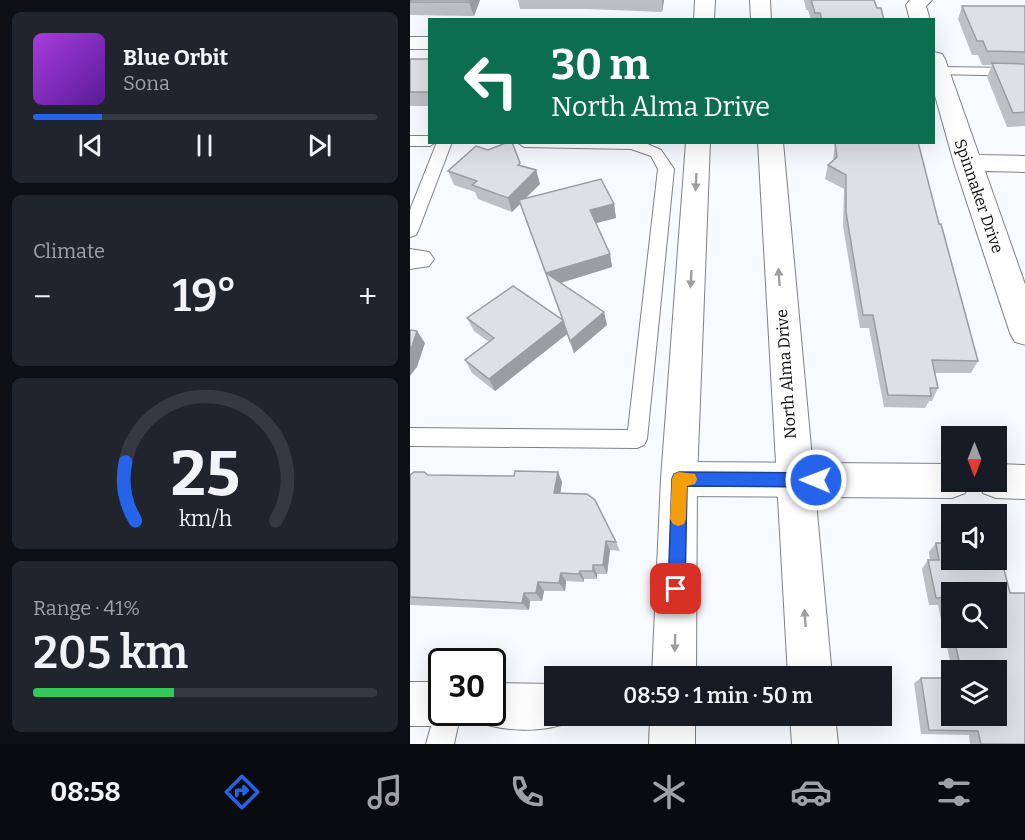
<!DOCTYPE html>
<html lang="en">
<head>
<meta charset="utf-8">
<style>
  body { margin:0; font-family:Bitter,serif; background:#20242c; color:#f1f3f6; height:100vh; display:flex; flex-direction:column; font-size:22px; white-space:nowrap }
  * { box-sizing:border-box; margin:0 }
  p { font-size:20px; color:#9ea1a6 }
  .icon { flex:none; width:33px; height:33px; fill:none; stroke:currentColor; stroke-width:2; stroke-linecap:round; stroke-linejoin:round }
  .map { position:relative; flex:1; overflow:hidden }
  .side { display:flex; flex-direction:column; gap:12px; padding:12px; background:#0d0f14; width:410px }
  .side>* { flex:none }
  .top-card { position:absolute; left:18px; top:18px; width:507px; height:126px; border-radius:0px; box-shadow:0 6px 24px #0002; background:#0b6e4f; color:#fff; overflow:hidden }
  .needle { width:39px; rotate:180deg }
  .controls { position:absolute; left:531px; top:426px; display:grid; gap:12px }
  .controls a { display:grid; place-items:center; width:66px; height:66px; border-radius:0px; background:#171b24; box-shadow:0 6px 24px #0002; font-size:30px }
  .speed { position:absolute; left:18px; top:648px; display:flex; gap:12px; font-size:30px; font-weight:700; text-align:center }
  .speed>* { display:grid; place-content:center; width:78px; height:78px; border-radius:50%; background:#171b24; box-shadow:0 6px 24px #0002; line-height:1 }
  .speed .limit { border:3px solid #111; border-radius:9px; background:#fff; color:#111 }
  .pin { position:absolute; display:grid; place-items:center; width:51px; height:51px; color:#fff; margin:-26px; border-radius:12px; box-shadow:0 3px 9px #0006 }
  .me { position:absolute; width:66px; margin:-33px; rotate:271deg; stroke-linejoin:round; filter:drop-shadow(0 0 4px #0008) }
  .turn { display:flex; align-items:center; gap:21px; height:126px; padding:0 24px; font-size:27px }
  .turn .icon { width:78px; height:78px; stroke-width:2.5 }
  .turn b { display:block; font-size:42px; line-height:51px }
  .big { font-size:45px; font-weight:600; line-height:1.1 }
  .side .widget { flex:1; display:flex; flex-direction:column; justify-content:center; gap:9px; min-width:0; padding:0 21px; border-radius:9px; background:#20242c }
  .side .dial { align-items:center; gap:0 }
  .dial svg { height:156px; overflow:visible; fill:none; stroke:#363941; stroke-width:7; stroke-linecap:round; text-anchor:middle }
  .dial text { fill:#f1f3f6; stroke:none }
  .song { display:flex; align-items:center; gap:18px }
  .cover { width:72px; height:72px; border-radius:9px; background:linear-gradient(135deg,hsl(280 70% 55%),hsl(270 70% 35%)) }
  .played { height:6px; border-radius:3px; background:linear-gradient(90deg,#2563eb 20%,#363941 20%) }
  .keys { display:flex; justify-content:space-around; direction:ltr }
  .heat { display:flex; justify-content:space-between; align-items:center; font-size:33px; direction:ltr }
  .charge { height:9px; border-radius:4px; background:linear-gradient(90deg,#34c759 41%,#363941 0) }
  .trip { position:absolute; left:134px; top:666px; width:348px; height:60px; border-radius:0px; background:#171b24; box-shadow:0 6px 24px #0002; font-weight:600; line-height:60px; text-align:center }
  .menu { display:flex; height:96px; justify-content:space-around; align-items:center; background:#090b0e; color:#9ea1a6 }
  .menu .icon { width:42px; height:42px }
  .menu .active { color:#2563eb }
  .menu b { font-size:27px; color:#f1f3f6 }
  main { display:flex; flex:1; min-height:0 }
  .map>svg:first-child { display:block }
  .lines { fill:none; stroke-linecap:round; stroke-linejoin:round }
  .service-casing { stroke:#7f8185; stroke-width:2 }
  .minor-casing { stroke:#7f8185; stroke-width:2 }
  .secondary-casing { stroke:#7f8185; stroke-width:2 }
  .service { fill:#fff; fill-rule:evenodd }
  .minor { fill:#fff; fill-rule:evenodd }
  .secondary { fill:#fff; fill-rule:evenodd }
  .wall { fill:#bec1c4; fill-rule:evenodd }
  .shaded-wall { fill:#9b9da0 }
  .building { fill:#dde0e4; stroke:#9b9da0; stroke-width:1.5 }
  .oneway { fill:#9e9e9f }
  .route { fill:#2563eb; stroke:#184099; stroke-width:1.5 }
  .slow { fill:#f59e0b }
  .labels { text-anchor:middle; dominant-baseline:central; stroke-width:5; stroke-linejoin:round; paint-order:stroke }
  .street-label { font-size:16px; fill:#0c0d0e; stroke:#fff }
</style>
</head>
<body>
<main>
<section class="side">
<div class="widget">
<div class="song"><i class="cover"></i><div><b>Blue Orbit</b><p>Sona</p></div></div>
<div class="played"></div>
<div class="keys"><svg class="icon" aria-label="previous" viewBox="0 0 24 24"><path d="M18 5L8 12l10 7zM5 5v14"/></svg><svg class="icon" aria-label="pause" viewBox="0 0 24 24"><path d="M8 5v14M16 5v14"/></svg><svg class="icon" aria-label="next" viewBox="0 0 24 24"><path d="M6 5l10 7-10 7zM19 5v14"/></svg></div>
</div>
<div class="widget"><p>Climate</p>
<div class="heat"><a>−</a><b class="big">19°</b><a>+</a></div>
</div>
<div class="widget dial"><svg viewBox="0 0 100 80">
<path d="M14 69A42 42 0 1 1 86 69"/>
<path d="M14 69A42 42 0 0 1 9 39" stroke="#2563eb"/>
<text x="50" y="56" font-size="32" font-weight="700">25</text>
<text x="50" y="72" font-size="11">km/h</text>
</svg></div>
<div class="widget"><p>Range · 41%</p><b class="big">205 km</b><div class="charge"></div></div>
</section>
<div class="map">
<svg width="616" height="744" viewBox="0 0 616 744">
  <rect width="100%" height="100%" fill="#f7faff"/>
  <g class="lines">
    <g class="service-casing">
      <path id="service" d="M 528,67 L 616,68 L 616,76 L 524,74 L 524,68 Z
        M 0,136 L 20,136 L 20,142 L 26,142 L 20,146 L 0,146 Z
        M 27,142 L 42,142 L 8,231 L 6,235 L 0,237 L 0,210 Z
        M 107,142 L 233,142 L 251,150 L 264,169 L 237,439 L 234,445 L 227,448 L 0,446 L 0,428 L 218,430 L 248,169 L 241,156 L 221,149 L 114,147 Z
        M 32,701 L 32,712 L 51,712 L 44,744 L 16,744 L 25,712 Z"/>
    </g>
    <g class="minor-casing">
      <path id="minor" d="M 500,0 L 522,0 L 516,6 L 520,20 L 500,20 L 496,5 Z
        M 0,37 L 20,37 L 20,49 L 0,49 Z
        M 524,52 L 532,54 L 535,59 L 569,155 L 616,156 L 616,172 L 575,171 L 616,287 L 616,345 L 605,342 L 600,333 L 544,163 L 524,92 Z
        M 0,249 L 19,252 L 24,259 L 19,266 L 0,269 Z
        M 269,462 L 542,464 L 542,482 L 560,482 L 555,493 L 542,498 L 269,496 L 256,491 L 251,479 L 256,467 Z
        M 586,464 L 616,465 L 616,499 L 586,498 L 573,493 L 568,482 L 586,482 Z
        M 0,682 L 32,682 L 32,712 L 51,712 L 48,720 L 32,726 L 0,726 Z
        M 82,683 L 144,684 L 144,716 L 162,716 L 160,722 C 133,733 93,732 66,721 L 63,712 L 82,712 Z"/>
    </g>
    <g class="secondary-casing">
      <path id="secondary" d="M 285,0 L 305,0 L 304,20 L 284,20 Z
        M 340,0 L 360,0 L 361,20 L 341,20 Z
        M 276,142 L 300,142 L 287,479 L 286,676 L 242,676 L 251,479 Z
        M 348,142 L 373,142 L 422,676 L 378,676 Z
        M 240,716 L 285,716 L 285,744 L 239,744 Z
        M 380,716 L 425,716 L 428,744 L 382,744 Z"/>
    </g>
    <use href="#service" class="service"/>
    <use href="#minor" class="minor"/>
    <use href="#secondary" class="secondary"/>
  </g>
  <path class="wall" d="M 0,0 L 70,0 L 64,16 L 0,15 Z
    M 108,0 L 254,0 L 252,12 L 178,9 L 110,9 Z
    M 394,0 L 464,0 L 467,8 L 474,20 L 401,20 L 398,10 L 396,10 Z
    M 552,6 L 615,6 L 615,126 L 597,127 L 577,77 L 582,65 L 572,65 L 568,55 L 562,55 L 548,19 Z
    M 0,59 L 20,59 L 20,106 L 0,106 Z
    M 425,143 L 568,361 L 561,373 L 524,373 L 528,388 L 522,401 L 519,401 L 515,408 L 474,407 L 459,328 L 450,328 L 433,226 L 434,189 L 415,179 L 418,165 L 423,160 Z
    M 111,166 L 126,170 L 130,184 L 115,198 L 204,204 L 206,218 L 186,223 L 200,254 L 202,267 L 151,283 L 197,325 L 164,353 L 157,334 L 85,391 L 62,373 L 55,360 L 79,342 L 64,331 L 57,318 L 152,319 L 110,204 L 102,212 L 68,199 L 65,192 L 44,185 L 38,171 Z
    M 148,472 L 152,482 L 150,493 L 206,542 L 210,551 L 200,550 L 197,574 L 187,574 L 187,579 L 174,579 L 174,582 L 156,581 L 155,591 L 134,591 L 132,601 L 120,601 L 119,610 L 0,605 L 0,475 L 104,476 Z
    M 587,542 L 600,593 L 615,593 L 615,744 L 560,744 L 559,735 L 511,734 L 504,683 L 511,678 L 542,678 L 542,716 L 586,716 L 586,670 L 542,670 L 528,605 L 519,605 L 512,569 L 518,560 L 520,560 L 519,552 L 526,543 L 542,543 L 542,560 L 586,560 ZM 542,592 L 586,592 L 586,638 L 542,638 Z"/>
  <path class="shaded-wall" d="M 60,0 L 70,0 L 64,16 L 59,2 Z
    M 252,0 L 254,0 L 252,12 Z
    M 126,170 L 130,184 L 102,212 L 98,198 Z
    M 204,204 L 206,218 L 183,224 L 180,210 Z
    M 200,254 L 202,267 L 140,286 L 136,273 Z
    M 194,312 L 197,325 L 164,353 L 160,341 Z
    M 153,321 L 157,334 L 85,391 L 79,379 Z
    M 7,331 L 15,343 L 7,367 L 0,376 L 0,352 Z
    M 148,472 L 152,482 L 149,503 L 144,493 Z
    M 196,541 L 200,550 L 197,574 L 193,565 Z
    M 183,565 L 187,574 L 187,579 L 183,571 Z
    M 170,571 L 174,579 L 174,582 L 169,574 Z
    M 151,573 L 156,581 L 155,591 L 149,583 Z
    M 128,582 L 134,591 L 132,601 L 126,593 Z
    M 114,593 L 120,601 L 119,610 L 112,603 Z"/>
  <path class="building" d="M 0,0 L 60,0 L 59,2 L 0,2 Z
    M 401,0 L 464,0 L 467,8 L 471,8 L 474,20 L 412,20 L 410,13 L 405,13 Z
    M 552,6 L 615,6 L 615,52 L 577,51 L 573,41 L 567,41 Z
    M 0,59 L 20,59 L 20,92 L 0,92 Z
    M 582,63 L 615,64 L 615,112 L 603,113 Z
    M 98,142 L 102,142 L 110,163 L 108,165 L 126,170 L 98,198 L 62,185 L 67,181 L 38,171 L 66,146 L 78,150 Z
    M 508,142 L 529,224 L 531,224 L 568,361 L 522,360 L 528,388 L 520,388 L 521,396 L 478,395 L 463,315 L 453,315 L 436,212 L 436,175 L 418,165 L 427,157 L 425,143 Z
    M 191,179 L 204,204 L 180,210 L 200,254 L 136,273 L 194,312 L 160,341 L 153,321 L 79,379 L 55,360 L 84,338 L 57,318 L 103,286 L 153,320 L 109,200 Z
    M 0,330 L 7,331 L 0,352 Z
    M 105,471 L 148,472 L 144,493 L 177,494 L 185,500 L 206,542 L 196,541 L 193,565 L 183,565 L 183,571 L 170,571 L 169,574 L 151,573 L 149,583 L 128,582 L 126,593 L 114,593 L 112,603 L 0,597 L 0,475 L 4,472 L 14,472 L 18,475 L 104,476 Z
    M 587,542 L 600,593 L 615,593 L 615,744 L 571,744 L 568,731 L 519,730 L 511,678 L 542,678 L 542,716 L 586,716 L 586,670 L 551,670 L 544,638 L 586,638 L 586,592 L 542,592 L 542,626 L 535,597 L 526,598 L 518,560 L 529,560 L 526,543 L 542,543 L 542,560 L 586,560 Z"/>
  <defs><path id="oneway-solid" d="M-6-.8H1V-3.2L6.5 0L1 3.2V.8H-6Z" transform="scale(1.5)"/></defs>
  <g class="oneway">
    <use href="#oneway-solid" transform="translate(286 182) rotate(93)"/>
    <use href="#oneway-solid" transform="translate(369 277) rotate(-94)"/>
    <use href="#oneway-solid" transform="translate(281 279) rotate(93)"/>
    <use href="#oneway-solid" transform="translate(395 618) rotate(-94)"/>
    <use href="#oneway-solid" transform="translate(265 643) rotate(91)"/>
  </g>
  <path class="route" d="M 269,472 L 406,473 L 411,475 L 413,480 L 411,485 L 406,487 L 277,486 L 275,589 L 272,595 L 266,597 L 260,595 L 258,589 L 262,479 L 264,474 Z"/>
  <path class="slow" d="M 269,472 L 285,474 L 287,479 L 285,484 L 277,486 L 276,519 L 274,524 L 268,526 L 263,524 L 260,519 L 262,479 L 264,474 Z"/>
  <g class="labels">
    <g class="street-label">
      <text transform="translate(569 196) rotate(71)">Spinnaker Drive</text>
      <text transform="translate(376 374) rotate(-94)">North Alma Drive</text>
    </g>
  </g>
</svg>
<div class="controls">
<a><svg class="needle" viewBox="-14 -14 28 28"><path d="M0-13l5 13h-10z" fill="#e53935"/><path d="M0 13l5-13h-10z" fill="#9ea1a6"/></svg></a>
<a><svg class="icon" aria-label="sound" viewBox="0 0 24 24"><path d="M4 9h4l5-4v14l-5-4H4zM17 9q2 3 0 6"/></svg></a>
<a><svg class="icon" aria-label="search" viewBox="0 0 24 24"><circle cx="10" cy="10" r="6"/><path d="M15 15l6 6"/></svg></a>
<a><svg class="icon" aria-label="layers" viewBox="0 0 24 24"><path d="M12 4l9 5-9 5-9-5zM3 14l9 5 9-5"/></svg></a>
</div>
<div class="speed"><div class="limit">30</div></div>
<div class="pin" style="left:266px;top:589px;background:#d93025"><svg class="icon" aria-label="arrive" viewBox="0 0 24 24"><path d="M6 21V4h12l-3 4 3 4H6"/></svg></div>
<svg class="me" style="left:406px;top:480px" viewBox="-20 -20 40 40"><circle r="17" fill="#2563eb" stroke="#fff" stroke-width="3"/><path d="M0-11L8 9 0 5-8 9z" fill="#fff"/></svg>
<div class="trip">08:59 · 1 min · 50 m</div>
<div class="top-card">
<div class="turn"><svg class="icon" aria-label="left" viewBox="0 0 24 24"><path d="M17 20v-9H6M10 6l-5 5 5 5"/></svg><div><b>30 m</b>North Alma Drive</div></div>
</div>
</div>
</main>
<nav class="menu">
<b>08:58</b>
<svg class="icon active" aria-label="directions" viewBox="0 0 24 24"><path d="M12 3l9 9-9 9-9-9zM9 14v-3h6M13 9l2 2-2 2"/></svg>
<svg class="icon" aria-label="music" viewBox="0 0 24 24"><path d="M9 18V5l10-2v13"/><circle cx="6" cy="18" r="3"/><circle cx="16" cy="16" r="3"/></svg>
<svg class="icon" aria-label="phone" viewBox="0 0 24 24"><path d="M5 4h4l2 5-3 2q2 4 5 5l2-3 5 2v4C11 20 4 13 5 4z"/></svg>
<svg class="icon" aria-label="climate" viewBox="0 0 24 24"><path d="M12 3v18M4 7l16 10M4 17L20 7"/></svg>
<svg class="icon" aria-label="car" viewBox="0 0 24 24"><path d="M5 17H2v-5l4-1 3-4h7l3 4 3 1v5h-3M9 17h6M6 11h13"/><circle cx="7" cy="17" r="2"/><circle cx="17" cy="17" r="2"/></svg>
<svg class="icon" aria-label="filters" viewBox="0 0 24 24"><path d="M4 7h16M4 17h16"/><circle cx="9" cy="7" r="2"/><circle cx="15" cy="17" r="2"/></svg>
</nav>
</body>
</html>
